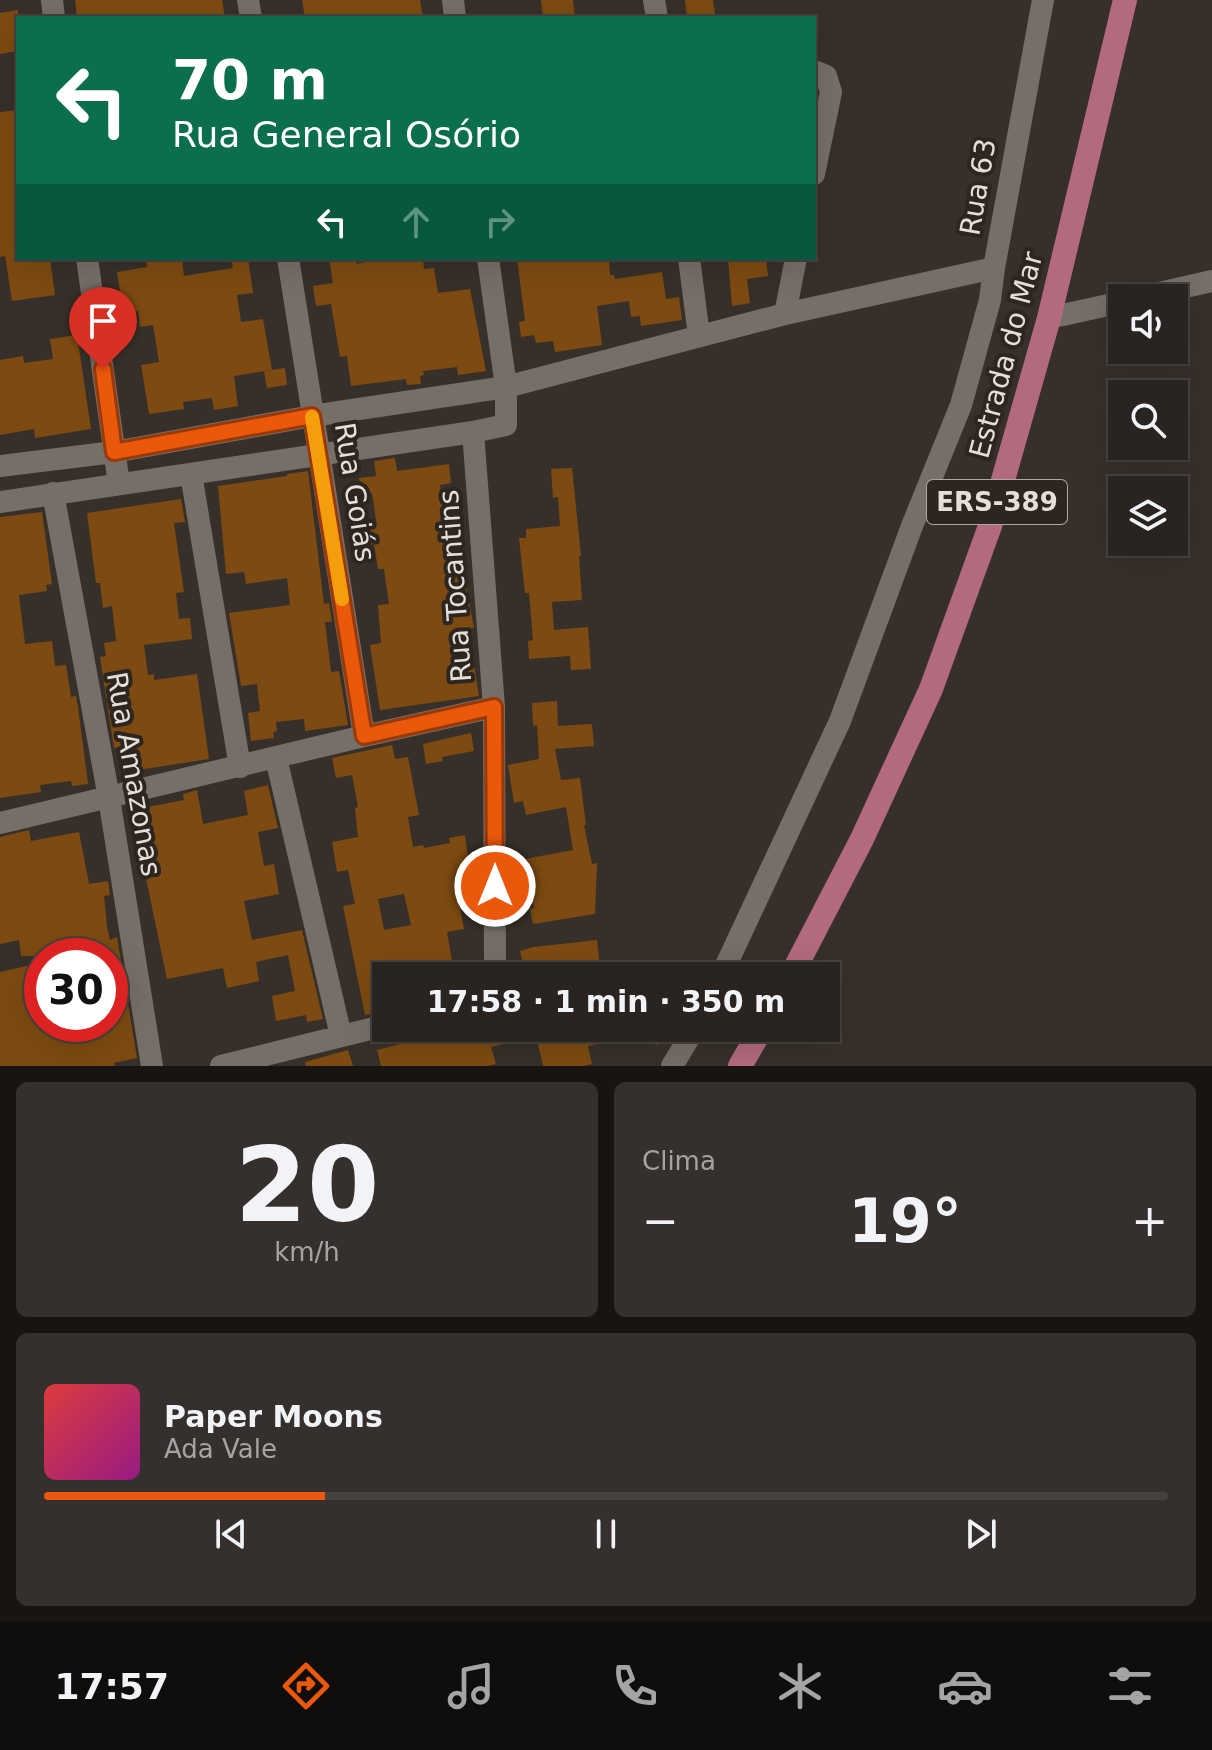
<!DOCTYPE html>
<html lang="pt">
<head>
<meta charset="utf-8">
<style>
  body { margin:0; font-family:"DejaVu Sans",sans-serif; background:#35302d; color:#f1f3f6; height:100vh; display:flex; flex-direction:column; font-size:30px; white-space:nowrap }
  * { box-sizing:border-box; margin:0 }
  p { font-size:26px; color:#a5a4a5 }
  .icon { flex:none; width:44px; height:44px; fill:none; stroke:currentColor; stroke-width:2; stroke-linecap:round; stroke-linejoin:round }
  .map { position:relative; height:1066px; overflow:hidden }
  .panel { display:flex; flex-direction:column; gap:16px; padding:16px; background:#171412; flex:1 }
  .panel>* { flex:none }
  .top-card { position:absolute; left:16px; top:16px; width:800px; height:244px; border-radius:0px; box-shadow:0 8px 32px #0002,0 0 0 2px #45413e; background:#0b6e4f; color:#fff; overflow:hidden }
  .buttons { position:absolute; left:1108px; top:284px; display:grid; gap:16px }
  .buttons a { display:grid; place-items:center; width:80px; height:80px; border-radius:0px; background:#292420; box-shadow:0 8px 32px #0002,0 0 0 2px #45413e; font-size:40px }
  .speed { position:absolute; left:24px; top:938px; display:flex; gap:16px; font-size:40px; font-weight:700; text-align:center }
  .speed>* { display:grid; place-content:center; width:104px; height:104px; border-radius:50%; background:#292420; box-shadow:0 8px 32px #0002,0 0 0 2px #45413e; line-height:1 }
  .speed .limit { border:12px solid #d22; background:#fff; color:#111 }
  .pin { position:absolute; display:grid; place-items:center; width:68px; height:68px; color:#fff; margin:-82px -34px; border-radius:50% 50% 50% 0; rotate:-45deg; box-shadow:0 0 8px #0007 }
  .pin .icon { rotate:45deg }
  .me { position:absolute; width:88px; margin:-44px; rotate:0deg; stroke-linejoin:round; filter:drop-shadow(0 0 6px #0008) }
  .turn { display:flex; align-items:center; gap:28px; height:168px; padding:0 24px; font-size:36px }
  .turn .icon { width:104px; height:104px; stroke-width:2.5 }
  .turn b { display:block; font-size:56px; line-height:68px }
  .lanes { display:flex; align-items:center; height:76px; padding:0 24px; background:#0003; justify-content:center; gap:40px; direction:ltr }
  .lanes .off { opacity:.35 }
  .big { font-size:60px; font-weight:600; line-height:1.1 }
  .panel .tile { flex:1; display:flex; flex-direction:column; justify-content:center; gap:12px; min-width:0; padding:0 28px; border-radius:12px; background:#35302d }
  .panel .dial { align-items:center; gap:0 }
  .dial b { font-size:104px; line-height:1 }
  .song { display:flex; align-items:center; gap:24px }
  .cover { width:96px; height:96px; border-radius:12px; background:linear-gradient(135deg,hsl(0 70% 55%),hsl(310 70% 35%)) }
  .played { height:8px; border-radius:4px; background:linear-gradient(90deg,#ea580c 25%,#45413e 25%) }
  .keys { display:flex; justify-content:space-around; direction:ltr }
  .heat { display:flex; justify-content:space-between; align-items:center; font-size:44px; direction:ltr }
  .panel .tiles { flex:1; display:grid; gap:16px; grid-template-columns:1fr 1fr }
  .tile:last-child { grid-column:span 2 }
  .trip { position:absolute; left:372px; top:962px; width:468px; height:80px; border-radius:0px; background:#292420; box-shadow:0 8px 32px #0002,0 0 0 2px #45413e; font-weight:600; line-height:80px; text-align:center }
  .tabs { display:flex; height:128px; justify-content:space-around; align-items:center; background:#100e0d; color:#a5a4a5 }
  .tabs .icon { width:56px; height:56px }
  .tabs .selected { color:#ea580c }
  .tabs b { font-size:36px; color:#f1f3f6 }
  .map>svg:first-child { display:block }
  .building { fill:#7d4b11; fill-rule:evenodd }
  .lines { fill:none; stroke-linecap:round; stroke-linejoin:round }
  .minor { stroke:#766f68; stroke-width:22 }
  .primary { stroke:#b36a7e; stroke-width:24 }
  .route-casing { stroke:#983908; stroke-width:20 }
  .route { stroke:#ea580c; stroke-width:14 }
  .slow { stroke:#f59e0b; stroke-width:14 }
  .labels { text-anchor:middle; dominant-baseline:central; stroke-width:8; stroke-linejoin:round; paint-order:stroke }
  .shield { fill:#2d2620; stroke:#ada8a3; stroke-width:2 }
  .shield-label { font-size:26px; font-weight:bold; fill:#e4dfdb }
  .street-label { font-size:28px; fill:#e4dfdb; stroke:#2d2620 }
</style>
</head>
<body>
<div class="map">
<svg width="1212" height="1066" viewBox="0 0 1212 1066">
  <rect width="100%" height="100%" fill="#37302a"/>
  <path class="building" d="M 75,0 L 222,0 L 225,18 L 77,18 Z
    M 302,0 L 420,0 L 423,18 L 305,18 Z
    M 541,0 L 573,0 L 575,18 L 543,18 Z
    M 685,0 L 713,0 L 715,14 L 687,18 Z
    M 18,10 L 18,51 L 0,54 L 0,13 Z
    M 18,110 L 18,258 L 50,258 L 55,295 L 12,301 L 5,256 L 0,257 L 0,112 Z
    M 146,258 L 182,258 L 184,276 L 233,268 L 231,258 L 248,258 L 253,293 L 237,295 L 241,322 L 263,319 L 272,370 L 234,376 L 238,406 L 214,410 L 212,398 L 183,402 L 184,409 L 149,414 L 141,365 L 159,362 L 153,325 L 140,327 L 138,311 L 123,313 L 117,272 L 147,267 Z
    M 356,258 L 356,264 L 386,258 L 423,258 L 424,269 L 434,268 L 438,293 L 470,289 L 486,371 L 458,375 L 457,367 L 423,371 L 424,375 L 420,376 L 421,384 L 407,385 L 406,379 L 351,386 L 347,356 L 340,357 L 331,304 L 316,306 L 313,286 L 333,283 L 329,259 Z
    M 517,258 L 609,258 L 610,275 L 614,275 L 615,279 L 662,272 L 666,299 L 679,297 L 682,320 L 641,326 L 640,316 L 631,317 L 629,301 L 597,306 L 602,345 L 555,352 L 553,341 L 536,343 L 534,335 L 521,337 L 519,322 L 525,321 Z
    M 728,258 L 766,258 L 768,276 L 747,279 L 750,303 L 732,306 Z
    M 77,335 L 91,429 L 35,438 L 34,429 L 0,435 L 0,360 L 23,356 L 24,363 L 53,359 L 50,339 Z
    M 285,368 L 287,385 L 267,388 L 264,371 Z
    M 395,458 L 397,471 L 449,464 L 451,483 L 440,485 L 447,534 L 462,532 L 467,569 L 463,569 L 474,628 L 468,629 L 479,696 L 380,710 L 370,645 L 381,643 L 378,605 L 389,604 L 384,569 L 378,569 L 374,544 L 359,546 L 357,529 L 377,526 L 372,493 L 361,495 L 359,478 L 376,476 L 374,461 Z
    M 572,468 L 581,556 L 579,556 L 582,600 L 552,602 L 554,630 L 588,627 L 591,669 L 571,670 L 570,656 L 529,659 L 528,641 L 533,640 L 529,593 L 525,593 L 519,538 L 526,538 L 526,529 L 560,526 L 558,497 L 553,498 L 551,469 Z
    M 308,471 L 324,604 L 329,603 L 332,622 L 325,622 L 331,672 L 339,671 L 348,725 L 305,731 L 304,719 L 276,722 L 277,731 L 273,732 L 274,738 L 251,741 L 248,713 L 260,711 L 257,684 L 241,686 L 229,613 L 290,605 L 287,578 L 246,584 L 244,572 L 226,574 L 218,486 L 287,476 L 287,474 Z
    M 181,499 L 185,522 L 174,523 L 184,592 L 176,593 L 179,619 L 190,618 L 192,639 L 144,645 L 148,675 L 154,674 L 154,680 L 197,674 L 209,759 L 138,770 L 135,746 L 114,748 L 100,657 L 106,656 L 104,643 L 116,641 L 112,606 L 103,608 L 100,583 L 96,583 L 87,513 Z
    M 42,512 L 52,584 L 46,585 L 47,591 L 19,595 L 25,644 L 52,641 L 55,666 L 66,665 L 71,697 L 76,696 L 78,707 L 88,784 L 72,786 L 71,781 L 40,785 L 41,792 L 0,798 L 0,517 Z
    M 557,701 L 558,726 L 592,724 L 594,746 L 555,749 L 561,780 L 580,778 L 586,825 L 584,825 L 592,864 L 597,863 L 595,914 L 533,924 L 530,909 L 534,908 L 525,859 L 573,850 L 566,807 L 526,815 L 523,801 L 514,803 L 508,765 L 539,759 L 537,725 L 533,726 L 532,703 Z
    M 471,733 L 474,751 L 442,757 L 443,761 L 426,764 L 423,744 Z
    M 392,745 L 395,759 L 408,757 L 419,815 L 408,817 L 413,847 L 423,845 L 424,848 L 450,843 L 449,838 L 465,835 L 472,888 L 457,891 L 464,929 L 447,932 L 453,966 L 479,961 L 481,976 L 386,976 L 386,1011 L 365,1015 L 343,906 L 355,904 L 348,870 L 337,872 L 332,842 L 358,837 L 355,808 L 358,807 L 352,775 L 336,778 L 332,758 ZM 404,894 L 411,925 L 384,930 L 378,899 Z
    M 268,785 L 278,828 L 258,832 L 264,866 L 274,864 L 279,894 L 244,901 L 252,940 L 302,930 L 323,1019 L 307,1022 L 306,1015 L 276,1021 L 272,996 L 295,991 L 288,955 L 256,962 L 259,981 L 227,988 L 223,968 L 167,979 L 142,859 L 145,858 L 140,830 L 136,831 L 132,810 L 184,800 L 183,794 L 197,790 L 203,824 L 248,815 L 244,791 Z
    M 29,830 L 31,841 L 79,832 L 89,884 L 108,881 L 110,895 L 104,896 L 107,926 L 110,940 L 117,937 L 137,1058 L 114,1063 L 115,1066 L 0,1066 L 0,972 L 31,965 L 37,993 L 42,992 L 42,1024 L 110,1024 L 110,956 L 21,956 L 19,940 L 0,944 L 0,837 Z
    M 597,940 L 601,976 L 561,976 L 560,970 L 533,976 L 531,963 L 523,964 L 520,951 L 533,947 Z
    M 462,1028 L 661,1028 L 658,1045 L 626,1038 L 588,1046 L 592,1064 L 584,1066 L 543,1066 L 536,1035 L 491,1047 L 496,1064 L 488,1066 L 381,1066 L 377,1050 Z
    M 348,1050 L 353,1066 L 306,1066 L 305,1062 Z"/>
  <g class="lines">
    <path class="minor" d="M 52,0 L 54,18
      M 248,0 L 251,18
      M 453,0 L 455,18
      M 654,0 L 657,18
      M 814,71 L 826,76 L 831,92 L 814,174
      M 87,258 L 119,484
      M 288,258 L 364,736
      M 689,258 L 699,336
      M 1137,298 L 1212,281
      M 785,314 L 994,268 L 1043,0
      M 1049,318 L 1122,302
      M 473,432 L 494,707 L 495,976
      M 0,466 L 114,452 L 312,416 L 506,387 L 785,314 L 796,258
      M 191,474 L 240,767
      M 53,493 L 109,798 L 152,1066
      M 0,502 L 473,432 L 506,425 L 506,387 L 488,258
      M 276,758 L 341,1036
      M 0,823 L 364,736 L 494,707
      M 721,976 L 840,721 L 912,526 L 961,405 L 990,300 L 994,268
      M 221,1066 L 386,1025
      M 672,1066 L 695,1028"/>
    <path class="primary" d="M 791,976 L 862,839 L 931,689 L 990,526 L 1049,318 L 1125,0
      M 740,1066 L 762,1028"/>
  </g>
  <g class="lines">
    <g class="route-casing">
      <path id="route" d="M 103,369 L 114,452 L 312,416 L 364,736 L 494,707 L 495,886"/>
    </g>
    <use href="#route" class="route"/>
    <path class="slow" d="M 312,417 L 342,599"/>
  </g>
  <g class="labels">
    <rect class="shield" x="927" y="480" width="140" height="44" rx="6"/>
    <g class="shield-label">
      <text x="997" y="502">ERS-389</text>
    </g>
    <g class="street-label">
      <text transform="translate(978 187) rotate(-80)">Rua 63</text>
      <text transform="translate(1006 355) rotate(-75)">Estrada do Mar</text>
      <text transform="translate(355 492) rotate(81)">Rua Goiás</text>
      <text transform="translate(455 586) rotate(-94)">Rua Tocantins</text>
      <text transform="translate(134 774) rotate(80)">Rua Amazonas</text>
    </g>
  </g>
</svg>
<div class="buttons">
<a><svg class="icon" aria-label="sound" viewBox="0 0 24 24"><path d="M4 9h4l5-4v14l-5-4H4zM17 9q2 3 0 6"/></svg></a>
<a><svg class="icon" aria-label="search" viewBox="0 0 24 24"><circle cx="10" cy="10" r="6"/><path d="M15 15l6 6"/></svg></a>
<a><svg class="icon" aria-label="layers" viewBox="0 0 24 24"><path d="M12 4l9 5-9 5-9-5zM3 14l9 5 9-5"/></svg></a>
</div>
<div class="speed"><div class="limit">30</div></div>
<div class="pin" style="left:103px;top:369px;background:#d93025"><svg class="icon" aria-label="arrive" viewBox="0 0 24 24"><path d="M6 21V4h12l-3 4 3 4H6"/></svg></div>
<svg class="me" style="left:495px;top:886px" viewBox="-20 -20 40 40"><circle r="17" fill="#ea580c" stroke="#fff" stroke-width="3"/><path d="M0-11L8 9 0 5-8 9z" fill="#fff"/></svg>
<div class="trip">17:58 · 1 min · 350 m</div>
<div class="top-card">
<div class="turn"><svg class="icon" aria-label="left" viewBox="0 0 24 24"><path d="M17 20v-9H6M10 6l-5 5 5 5"/></svg><div><b>70 m</b>Rua General Osório</div></div>
<div class="lanes"><svg class="icon" aria-label="left" viewBox="0 0 24 24"><path d="M17 20v-9H6M10 6l-5 5 5 5"/></svg><svg class="icon off" aria-label="ahead" viewBox="0 0 24 24"><path d="M12 20V5M6 11l6-6 6 6"/></svg><svg class="icon off" aria-label="right" viewBox="0 0 24 24"><path d="M7 20v-9h11M14 6l5 5-5 5"/></svg></div>
</div>
</div>
<section class="panel">
<div class="tiles">
<div class="tile dial"><b>20</b><p>km/h</p></div>
<div class="tile"><p>Clima</p>
<div class="heat"><a>−</a><b class="big">19°</b><a>+</a></div>
</div>
<div class="tile">
<div class="song"><i class="cover"></i><div><b>Paper Moons</b><p>Ada Vale</p></div></div>
<div class="played"></div>
<div class="keys"><svg class="icon" aria-label="previous" viewBox="0 0 24 24"><path d="M18 5L8 12l10 7zM5 5v14"/></svg><svg class="icon" aria-label="pause" viewBox="0 0 24 24"><path d="M8 5v14M16 5v14"/></svg><svg class="icon" aria-label="next" viewBox="0 0 24 24"><path d="M6 5l10 7-10 7zM19 5v14"/></svg></div>
</div>
</div>
</section>
<nav class="tabs">
<b>17:57</b>
<svg class="icon selected" aria-label="directions" viewBox="0 0 24 24"><path d="M12 3l9 9-9 9-9-9zM9 14v-3h6M13 9l2 2-2 2"/></svg>
<svg class="icon" aria-label="music" viewBox="0 0 24 24"><path d="M9 18V5l10-2v13"/><circle cx="6" cy="18" r="3"/><circle cx="16" cy="16" r="3"/></svg>
<svg class="icon" aria-label="phone" viewBox="0 0 24 24"><path d="M5 4h4l2 5-3 2q2 4 5 5l2-3 5 2v4C11 20 4 13 5 4z"/></svg>
<svg class="icon" aria-label="climate" viewBox="0 0 24 24"><path d="M12 3v18M4 7l16 10M4 17L20 7"/></svg>
<svg class="icon" aria-label="car" viewBox="0 0 24 24"><path d="M5 17H2v-5l4-1 3-4h7l3 4 3 1v5h-3M9 17h6M6 11h13"/><circle cx="7" cy="17" r="2"/><circle cx="17" cy="17" r="2"/></svg>
<svg class="icon" aria-label="filters" viewBox="0 0 24 24"><path d="M4 7h16M4 17h16"/><circle cx="9" cy="7" r="2"/><circle cx="15" cy="17" r="2"/></svg>
</nav>
</body>
</html>
